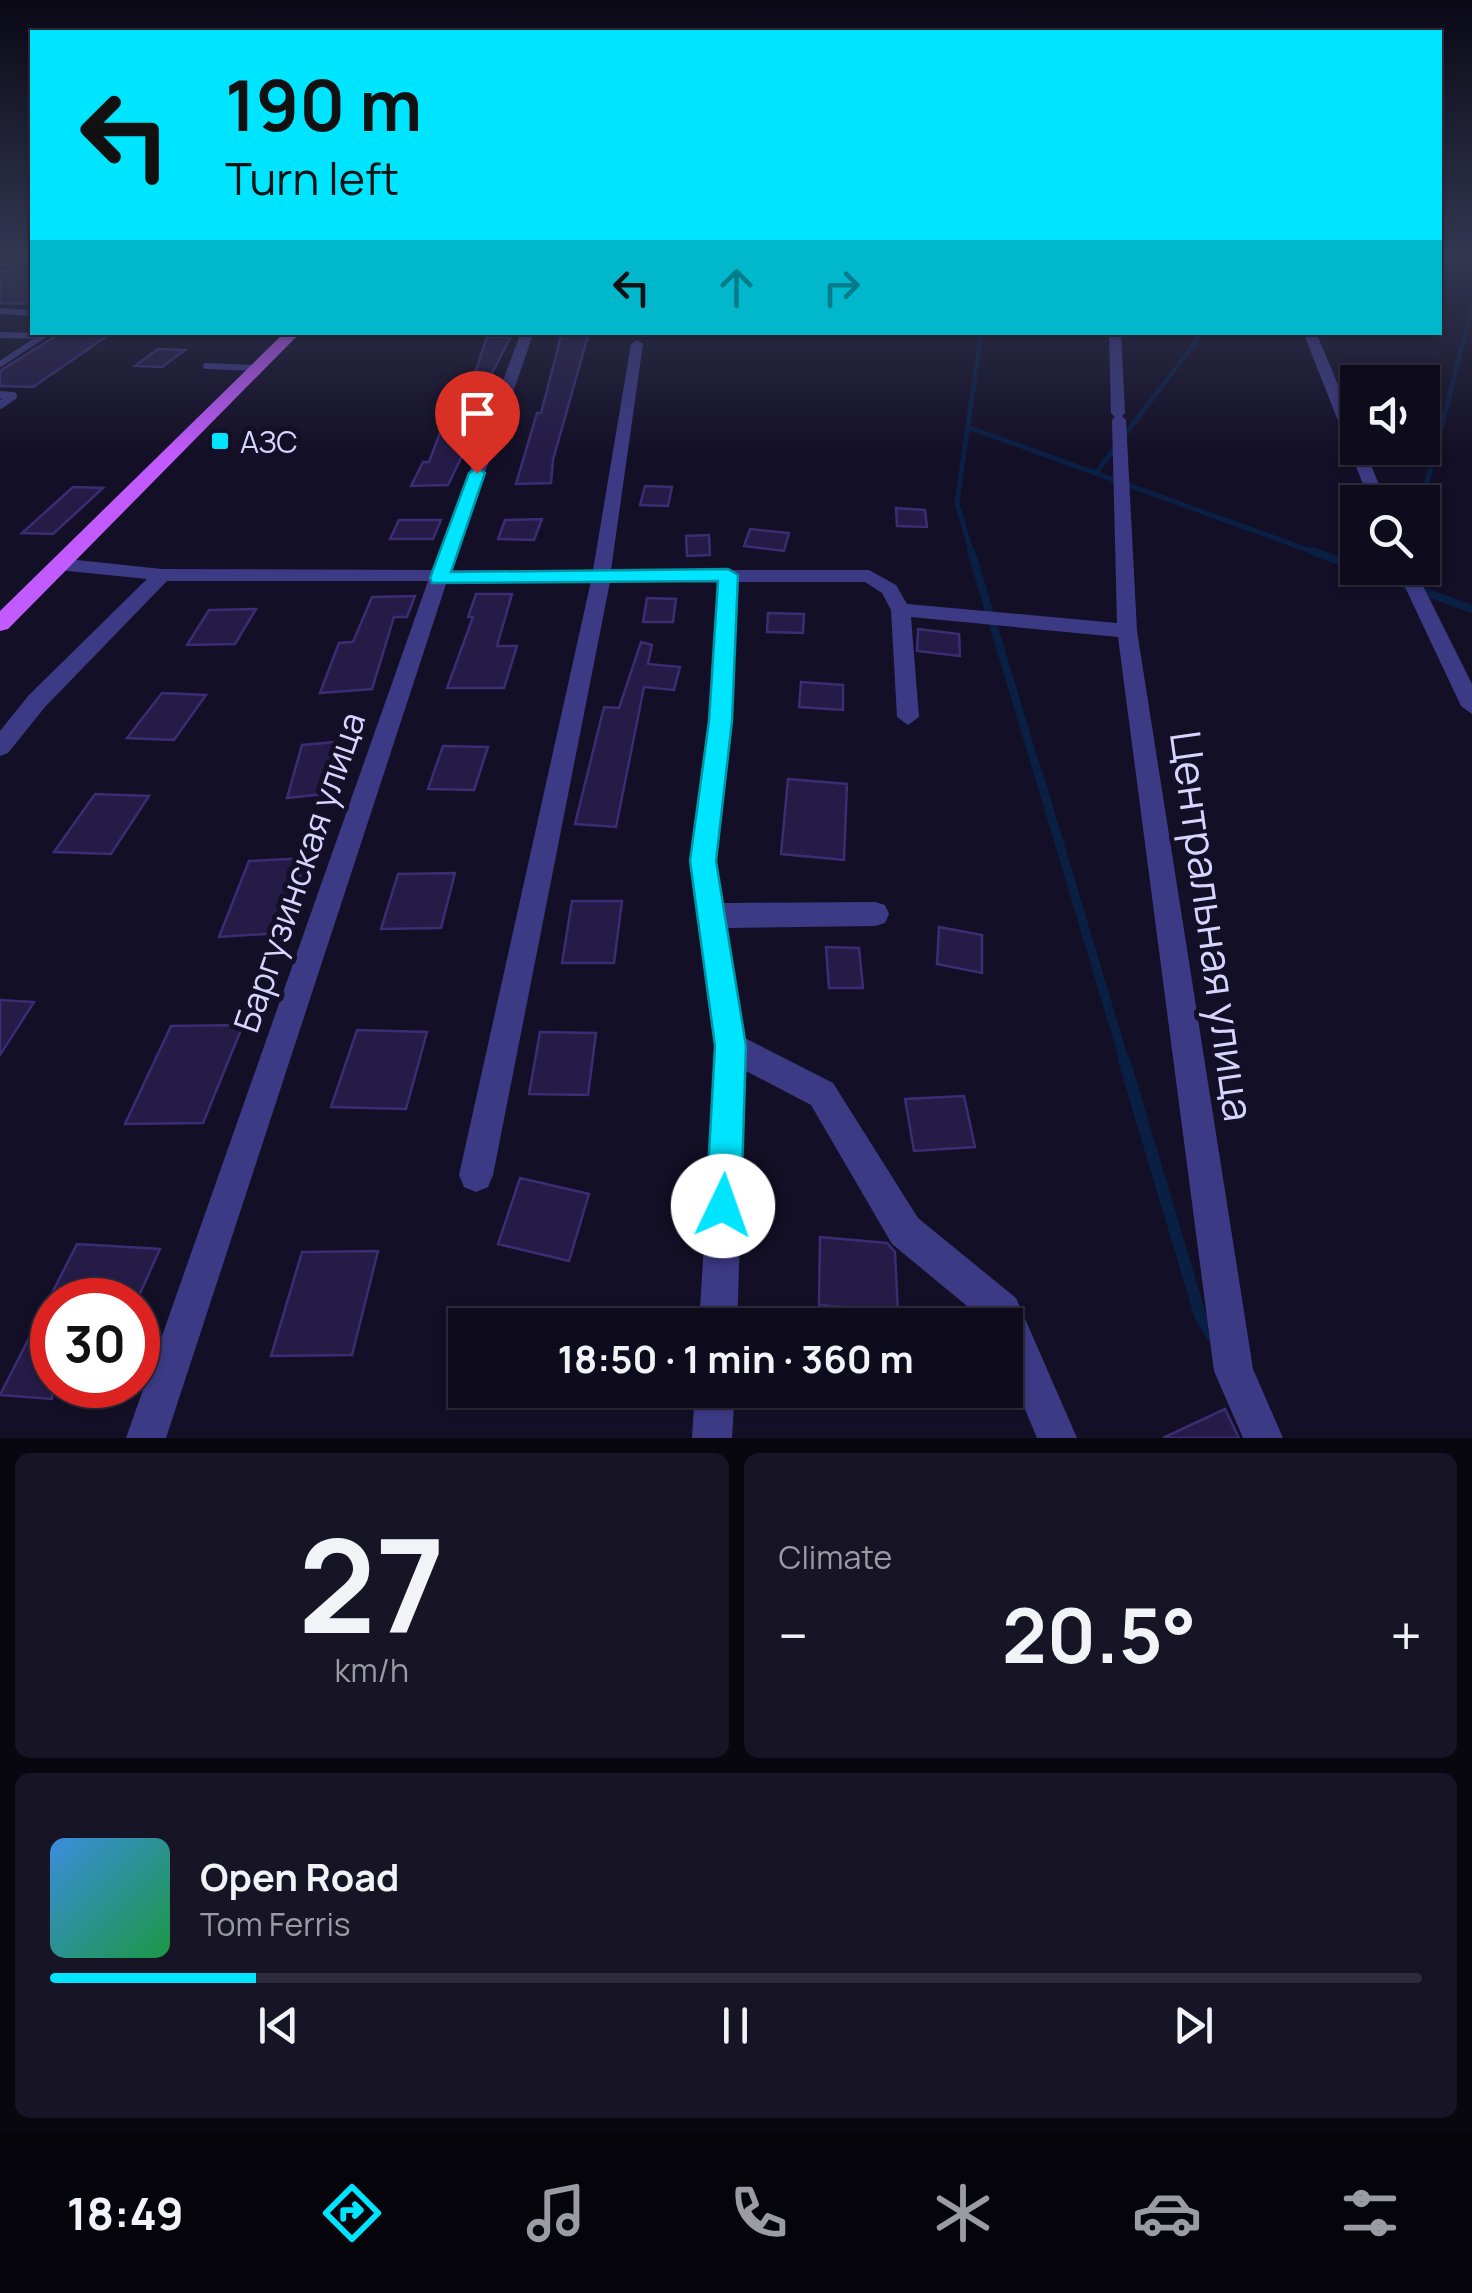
<!DOCTYPE html>
<html lang="en">
<head>
<meta charset="utf-8">
<style>
  body { margin:0; font-family:Manrope,sans-serif; background:#171425; color:#f1f3f6; height:100vh; display:flex; flex-direction:column; font-size:38px; white-space:nowrap }
  * { box-sizing:border-box; margin:0 }
  p { font-size:32px; color:#9b9ba3 }
  .icon { flex:none; width:55px; height:55px; fill:none; stroke:currentColor; stroke-width:2; stroke-linecap:round; stroke-linejoin:round }
  .map { position:relative; height:1438px; overflow:hidden }
  .drawer { display:flex; flex-direction:column; gap:15px; padding:15px; background:#08060f; flex:1 }
  .drawer>* { flex:none }
  .banner { position:absolute; left:30px; top:30px; width:1412px; height:305px; border-radius:0px; box-shadow:0 2px 8px #0004,0 0 0 2px #2e2b3b; background:#00e5ff; color:#111; overflow:hidden }
  .buttons { position:absolute; left:1340px; top:365px; display:grid; gap:20px }
  .buttons a { display:grid; place-items:center; width:100px; height:100px; border-radius:0px; background:#0e0b1c; box-shadow:0 2px 8px #0004,0 0 0 2px #2e2b3b; font-size:50px }
  .speed { position:absolute; left:30px; top:1278px; display:flex; gap:20px; font-size:50px; font-weight:700; text-align:center }
  .speed>* { display:grid; place-content:center; width:130px; height:130px; border-radius:50%; background:#0e0b1c; box-shadow:0 2px 8px #0004,0 0 0 2px #2e2b3b; line-height:1 }
  .speed .limit { border:15px solid #d22; background:#fff; color:#111 }
  .pin { position:absolute; display:grid; place-items:center; width:85px; height:85px; color:#fff; margin:-102px -42px; border-radius:50% 50% 50% 0; rotate:-45deg; box-shadow:0 0 10px #0007 }
  .pin .icon { rotate:45deg }
  .me { position:absolute; width:110px; margin:-55px; rotate:3deg; stroke-linejoin:round; filter:drop-shadow(0 0 8px #0008) }
  .turn { display:flex; align-items:center; gap:35px; height:210px; padding:0 30px; font-size:45px }
  .turn .icon { width:130px; height:130px; stroke-width:2.5 }
  .turn b { display:block; font-size:70px; line-height:85px }
  .lanes { display:flex; align-items:center; height:95px; padding:0 30px; background:#0003; justify-content:center; gap:50px; direction:ltr }
  .lanes .off { opacity:.35 }
  .big { font-size:75px; font-weight:700; line-height:1.1 }
  .drawer .tile { flex:1; display:flex; flex-direction:column; justify-content:center; gap:15px; min-width:0; padding:0 35px; border-radius:15px; background:#171425 }
  .drawer .dial { align-items:center; gap:0 }
  .dial b { font-size:130px; line-height:1 }
  .song { display:flex; align-items:center; gap:30px }
  .cover { width:120px; height:120px; border-radius:15px; background:linear-gradient(135deg,hsl(210 70% 55%),hsl(140 70% 35%)) }
  .played { height:10px; border-radius:5px; background:linear-gradient(90deg,#00e5ff 15%,#2e2b3b 15%) }
  .keys { display:flex; justify-content:space-around; direction:ltr }
  .heat { display:flex; justify-content:space-between; align-items:center; font-size:55px; direction:ltr }
  .drawer .tiles { flex:1; display:grid; gap:15px; grid-template-columns:1fr 1fr }
  .tile:last-child { grid-column:span 2 }
  .trip { position:absolute; left:448px; top:1308px; width:575px; height:100px; border-radius:0px; background:#0e0b1c; box-shadow:0 2px 8px #0004,0 0 0 2px #2e2b3b; font-weight:700; line-height:100px; text-align:center }
  .dock { display:flex; height:160px; justify-content:space-around; align-items:center; background:#06040b; color:#9b9ba3 }
  .dock .icon { width:70px; height:70px }
  .dock .selected { color:#00e5ff }
  .dock b { font-size:45px; color:#f1f3f6 }
  .map>svg:first-child { display:block }
  .lines { fill:none; stroke-linecap:round; stroke-linejoin:round }
  .stream-far4 { stroke:#0a1f44; stroke-width:4 }
  .stream-far3 { stroke:#0a1f44; stroke-width:5 }
  .stream-far2 { stroke:#0a1f44; stroke-width:8 }
  .stream-far1 { stroke:#0a1f44; stroke-width:9 }
  .stream { stroke:#0a1f44; stroke-width:12 }
  .building { fill:#241b47; stroke:#3b2d73; stroke-width:2.5 }
  .service-far1 { stroke:#3d3a85; stroke-width:6 }
  .service { stroke:#3d3a85; stroke-width:8 }
  .minor { fill:#3d3a85; fill-rule:evenodd }
  .primary { fill:#c25bff; fill-rule:evenodd }
  .route { fill:#00e5ff; stroke:#0095a6; stroke-width:2.5 }
  .poi-dot { fill:#00e5ff; stroke:#130f26; stroke-width:4 }
  .labels { text-anchor:middle; dominant-baseline:central; stroke-width:10; stroke-linejoin:round; paint-order:stroke }
  .far-poi-label { font-size:30px; fill:#d9d4ff; stroke:#130f26; text-anchor:start }
  .street-label { font-size:35px; fill:#d9d4ff; stroke:#130f26 }
  .near-street-label { font-size:42px; fill:#d9d4ff; stroke:#130f26 }
</style>
</head>
<body>
<div class="map">
<svg width="1472" height="1438" viewBox="0 0 1472 1438">
  <rect width="100%" height="100%" fill="#130f26"/>
  <g class="lines">
    <path class="stream-far4" d="M 974,385 L 981,332
      M 1163,385 L 1203,332
      M 1452,385 L 1472,307"/>
    <path class="stream-far3" d="M 968,427 L 1319,554
      M 1096,473 L 1165,382
      M 1422,502 L 1453,382
      M 972,554 L 957,503 L 974,382"/>
    <path class="stream-far2" d="M 971,551 L 1038,774
      M 1312,551 L 1472,609"/>
    <path class="stream-far1" d="M 1038,772 L 1125,1063"/>
    <path class="stream" d="M 1124,1060 L 1201,1318 L 1212,1336"/>
  </g>
  <path class="building" d="M 0,271 L 32,272 L 32,304 L 0,303 Z
    M 62,332 L 113,332 L 33,387 L 0,386 L 0,371 Z
    M 562,332 L 589,332 L 553,460 L 551,483 L 516,484 L 537,413 L 541,413 Z
    M 511,336 L 486,385 L 489,385 L 475,416 L 479,416 L 475,429 L 448,485 L 411,486 L 423,462 L 429,462 L 455,393 L 476,370 L 487,337 Z
    M 158,349 L 185,350 L 162,367 L 135,366 Z
    M 645,486 L 672,487 L 668,506 L 640,505 Z
    M 73,487 L 103,488 L 53,534 L 22,533 Z
    M 896,508 L 925,510 L 927,527 L 897,526 Z
    M 542,519 L 534,540 L 498,539 L 505,520 Z
    M 399,520 L 441,520 L 433,539 L 390,539 Z
    M 750,529 L 789,533 L 784,551 L 744,546 Z
    M 709,535 L 710,555 L 687,556 L 686,536 Z
    M 476,594 L 512,594 L 497,646 L 517,646 L 504,688 L 447,688 L 473,617 L 468,617 Z
    M 415,596 L 407,617 L 394,617 L 372,689 L 320,693 L 339,643 L 353,642 L 372,597 Z
    M 647,598 L 676,599 L 673,622 L 643,622 Z
    M 256,609 L 235,644 L 187,645 L 209,610 Z
    M 768,613 L 804,614 L 803,633 L 767,632 Z
    M 918,629 L 959,634 L 960,656 L 917,651 Z
    M 641,642 L 652,645 L 648,664 L 680,667 L 674,690 L 644,687 L 616,827 L 575,824 L 604,707 L 619,708 Z
    M 801,682 L 843,685 L 843,710 L 799,707 Z
    M 162,693 L 206,695 L 174,740 L 127,738 Z
    M 347,741 L 333,793 L 287,798 L 302,745 Z
    M 443,746 L 488,747 L 474,790 L 428,789 Z
    M 788,779 L 847,784 L 844,860 L 781,854 Z
    M 95,794 L 149,796 L 111,854 L 54,852 Z
    M 306,858 L 281,933 L 219,937 L 249,861 Z
    M 455,873 L 441,928 L 381,929 L 398,874 Z
    M 572,901 L 622,901 L 614,963 L 562,963 Z
    M 939,927 L 982,935 L 982,973 L 937,964 Z
    M 826,947 L 859,948 L 863,988 L 829,988 Z
    M 0,1000 L 34,1002 L 0,1055 Z
    M 243,1025 L 203,1123 L 125,1124 L 171,1026 Z
    M 357,1030 L 427,1032 L 406,1109 L 331,1107 Z
    M 540,1032 L 596,1033 L 588,1095 L 529,1094 Z
    M 964,1096 L 975,1147 L 914,1151 L 905,1099 Z
    M 520,1178 L 589,1194 L 569,1261 L 498,1244 Z
    M 820,1237 L 887,1243 L 895,1252 L 898,1312 L 819,1305 Z
    M 77,1244 L 160,1249 L 137,1300 L 52,1300 L 52,1399 L 0,1395 Z
    M 378,1251 L 352,1355 L 271,1356 L 302,1252 Z
    M 1225,1409 L 1239,1438 L 1163,1438 Z"/>
  <g class="lines">
    <path class="service-far1" d="M 0,311 L 32,313
      M 0,335 L 43,336
      M 0,364 L 49,332
      M 206,366 L 257,368"/>
    <path class="service" d="M 0,395 L 13,396 L 0,405"/>
    <path class="minor" d="M 521,332 L 534,332 L 451,570 L 593,570 L 631,344 L 637,340 L 643,344 L 611,570 L 869,570 L 896,585 L 907,604 L 1117,623 L 1112,420 L 1115,417 L 1111,413 L 1109,332 L 1121,332 L 1125,413 L 1122,416 L 1126,420 L 1137,631 L 1253,1369 L 1283,1438 L 1243,1438 L 1214,1371 L 1118,637 L 911,617 L 919,717 L 908,725 L 897,717 L 891,610 L 882,593 L 865,582 L 737,582 L 731,721 L 716,861 L 723,903 L 875,902 L 885,905 L 889,914 L 885,923 L 875,926 L 727,928 L 745,1038 L 833,1083 L 918,1218 L 1016,1298 L 1077,1438 L 1037,1438 L 1005,1361 L 1005,1325 L 990,1325 L 892,1244 L 811,1105 L 746,1071 L 737,1325 L 699,1325 L 716,1047 L 690,861 L 709,721 L 718,582 L 610,582 L 493,1175 L 488,1187 L 476,1192 L 464,1187 L 459,1175 L 591,581 L 447,581 L 166,1438 L 126,1438 L 428,581 L 167,581 L 45,707 L 8,753 L 0,756 L 0,731 L 29,695 L 147,579 L 58,570 L 49,564 L 58,558 L 162,569 L 433,570 Z
      M 1303,332 L 1316,332 L 1358,433 L 1358,448 L 1364,448 L 1386,502 L 1370,502 Z
      M 1396,568 L 1414,568 L 1472,684 L 1472,714 L 1461,706 Z
      M 695,1390 L 735,1390 L 732,1438 L 692,1438 Z"/>
    <path class="primary" d="M 285,332 L 301,332 L 8,629 L 0,631 L 0,611 Z"/>
  </g>
  <linearGradient id="sky" x2="0" y2="1"><stop stop-color="#0a0815"/><stop offset="0.56" stop-color="#333752"/><stop offset="1" stop-color="#333752" stop-opacity="0"/></linearGradient>
  <rect width="1472" height="456" fill="url(#sky)"/>
  <path class="route" d="M 477,468 L 485,473 L 451,572 L 728,569 L 738,575 L 732,721 L 716,861 L 746,1046 L 741,1206 L 736,1218 L 723,1223 L 711,1218 L 706,1206 L 715,1046 L 690,861 L 709,721 L 718,581 L 432,583 L 430,578 L 469,473 Z"/>
  <rect class="poi-dot" x="210" y="431" width="20" height="20" rx="5"/>
  <g class="labels">
    <g class="far-poi-label">
      <text x="240" y="441">АЗС</text>
    </g>
    <g class="street-label">
      <text transform="translate(299 872) rotate(-71)">Баргузинская улица</text>
    </g>
    <g class="near-street-label">
      <text transform="translate(1213 926) rotate(82)">Центральная улица</text>
    </g>
  </g>
</svg>
<div class="buttons">
<a><svg class="icon" aria-label="sound" viewBox="0 0 24 24"><path d="M4 9h4l5-4v14l-5-4H4zM17 9q2 3 0 6"/></svg></a>
<a><svg class="icon" aria-label="search" viewBox="0 0 24 24"><circle cx="10" cy="10" r="6"/><path d="M15 15l6 6"/></svg></a>
</div>
<div class="speed"><div class="limit">30</div></div>
<div class="pin" style="left:477px;top:473px;background:#d93025"><svg class="icon" aria-label="arrive" viewBox="0 0 24 24"><path d="M6 21V4h12l-3 4 3 4H6"/></svg></div>
<svg class="me" style="left:723px;top:1206px" viewBox="-20 -20 40 40"><circle r="19" fill="#fff"/><path d="M0-13L10 11 0 6-10 11z" fill="#00e5ff"/></svg>
<div class="trip">18:50 · 1 min · 360 m</div>
<div class="banner">
<div class="turn"><svg class="icon" aria-label="left" viewBox="0 0 24 24"><path d="M17 20v-9H6M10 6l-5 5 5 5"/></svg><div><b>190 m</b>Turn left</div></div>
<div class="lanes"><svg class="icon" aria-label="left" viewBox="0 0 24 24"><path d="M17 20v-9H6M10 6l-5 5 5 5"/></svg><svg class="icon off" aria-label="ahead" viewBox="0 0 24 24"><path d="M12 20V5M6 11l6-6 6 6"/></svg><svg class="icon off" aria-label="right" viewBox="0 0 24 24"><path d="M7 20v-9h11M14 6l5 5-5 5"/></svg></div>
</div>
</div>
<section class="drawer">
<div class="tiles">
<div class="tile dial"><b>27</b><p>km/h</p></div>
<div class="tile"><p>Climate</p>
<div class="heat"><a>−</a><b class="big">20.5°</b><a>+</a></div>
</div>
<div class="tile">
<div class="song"><i class="cover"></i><div><b>Open Road</b><p>Tom Ferris</p></div></div>
<div class="played"></div>
<div class="keys"><svg class="icon" aria-label="previous" viewBox="0 0 24 24"><path d="M18 5L8 12l10 7zM5 5v14"/></svg><svg class="icon" aria-label="pause" viewBox="0 0 24 24"><path d="M8 5v14M16 5v14"/></svg><svg class="icon" aria-label="next" viewBox="0 0 24 24"><path d="M6 5l10 7-10 7zM19 5v14"/></svg></div>
</div>
</div>
</section>
<nav class="dock">
<b>18:49</b>
<svg class="icon selected" aria-label="directions" viewBox="0 0 24 24"><path d="M12 3l9 9-9 9-9-9zM9 14v-3h6M13 9l2 2-2 2"/></svg>
<svg class="icon" aria-label="music" viewBox="0 0 24 24"><path d="M9 18V5l10-2v13"/><circle cx="6" cy="18" r="3"/><circle cx="16" cy="16" r="3"/></svg>
<svg class="icon" aria-label="phone" viewBox="0 0 24 24"><path d="M5 4h4l2 5-3 2q2 4 5 5l2-3 5 2v4C11 20 4 13 5 4z"/></svg>
<svg class="icon" aria-label="climate" viewBox="0 0 24 24"><path d="M12 3v18M4 7l16 10M4 17L20 7"/></svg>
<svg class="icon" aria-label="car" viewBox="0 0 24 24"><path d="M5 17H2v-5l4-1 3-4h7l3 4 3 1v5h-3M9 17h6M6 11h13"/><circle cx="7" cy="17" r="2"/><circle cx="17" cy="17" r="2"/></svg>
<svg class="icon" aria-label="filters" viewBox="0 0 24 24"><path d="M4 7h16M4 17h16"/><circle cx="9" cy="7" r="2"/><circle cx="15" cy="17" r="2"/></svg>
</nav>
</body>
</html>
